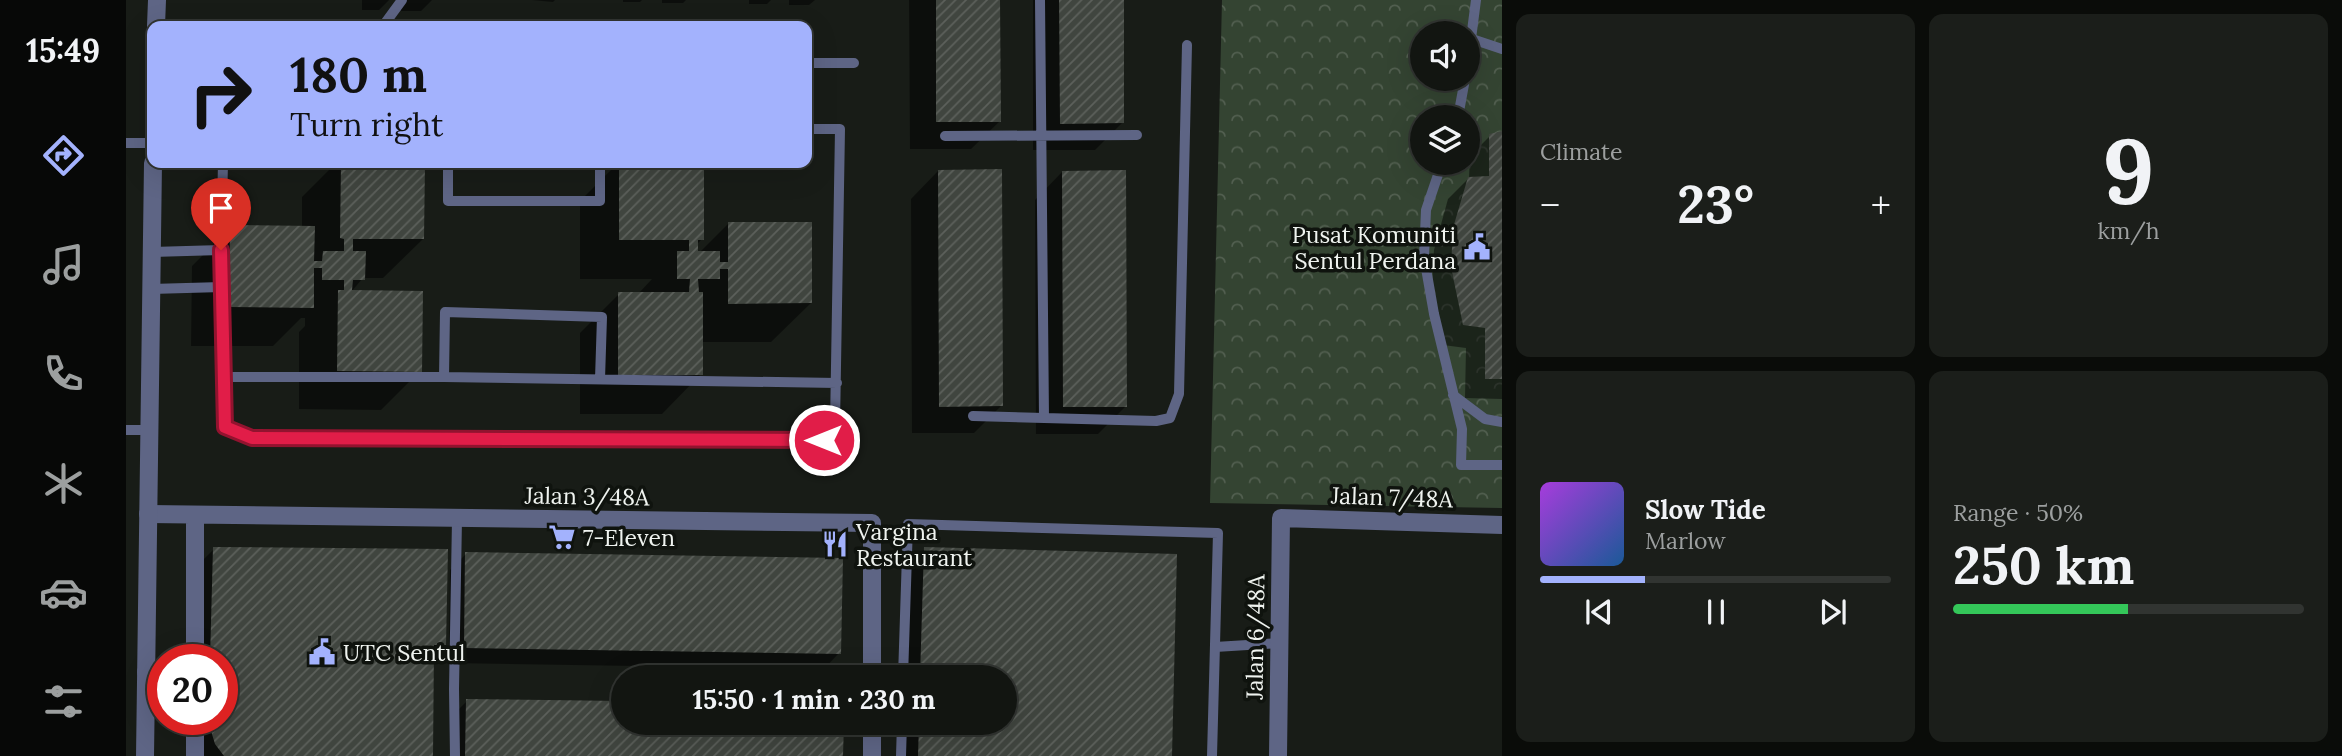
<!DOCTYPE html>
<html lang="en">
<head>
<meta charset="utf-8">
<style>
  body { margin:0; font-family:Lora,serif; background:#1b1e1a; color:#f1f3f6; height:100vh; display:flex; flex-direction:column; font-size:26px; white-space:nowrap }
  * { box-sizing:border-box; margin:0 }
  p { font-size:23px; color:#9c9f9f }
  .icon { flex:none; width:38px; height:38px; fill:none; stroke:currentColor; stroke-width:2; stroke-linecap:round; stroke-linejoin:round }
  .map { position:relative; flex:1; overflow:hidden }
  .panel { display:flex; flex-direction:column; gap:14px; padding:14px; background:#0a0c09; width:840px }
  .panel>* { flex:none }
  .guide { position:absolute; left:21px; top:21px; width:665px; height:147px; border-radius:14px; box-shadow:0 7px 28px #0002,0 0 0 2px #313431; background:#a3b2fd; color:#111; overflow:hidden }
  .tools { position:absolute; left:1284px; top:21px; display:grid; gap:14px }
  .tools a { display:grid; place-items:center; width:70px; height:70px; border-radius:50%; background:#121511; box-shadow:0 7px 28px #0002,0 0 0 2px #313431; font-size:35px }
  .speed { position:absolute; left:21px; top:644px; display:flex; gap:14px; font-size:35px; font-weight:700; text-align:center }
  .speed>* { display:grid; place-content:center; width:91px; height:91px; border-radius:50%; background:#121511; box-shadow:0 7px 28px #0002,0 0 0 2px #313431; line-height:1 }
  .speed .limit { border:10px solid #d22; background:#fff; color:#111 }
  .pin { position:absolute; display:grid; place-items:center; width:60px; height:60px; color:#fff; margin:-72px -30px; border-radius:50% 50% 50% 0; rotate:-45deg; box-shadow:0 0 7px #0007 }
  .pin .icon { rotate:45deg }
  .me { position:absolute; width:77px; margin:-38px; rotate:270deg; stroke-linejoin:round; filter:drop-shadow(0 0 5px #0008) }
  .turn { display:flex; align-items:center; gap:24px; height:147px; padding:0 28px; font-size:32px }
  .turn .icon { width:91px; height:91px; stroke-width:2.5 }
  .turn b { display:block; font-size:49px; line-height:60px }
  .big { font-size:52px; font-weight:700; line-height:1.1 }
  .panel .widget { flex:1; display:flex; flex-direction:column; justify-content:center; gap:10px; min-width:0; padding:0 24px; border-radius:14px; background:#1b1e1a }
  .panel .dial { align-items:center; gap:0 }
  .dial b { font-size:91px; line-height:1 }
  .song { display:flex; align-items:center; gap:21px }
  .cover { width:84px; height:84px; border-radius:10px; background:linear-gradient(135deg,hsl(280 70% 55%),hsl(210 70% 35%)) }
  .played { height:7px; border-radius:4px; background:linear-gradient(90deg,#a3b2fd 30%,#313431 30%) }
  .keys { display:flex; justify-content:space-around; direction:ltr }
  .heat { display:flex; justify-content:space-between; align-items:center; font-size:38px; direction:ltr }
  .charge { height:10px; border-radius:5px; background:linear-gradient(90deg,#34c759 50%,#313431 0) }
  .panel .tiles { flex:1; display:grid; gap:14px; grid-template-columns:repeat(2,1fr) }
  .trip { position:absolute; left:485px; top:665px; width:406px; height:70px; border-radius:35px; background:#121511; box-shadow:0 7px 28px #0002,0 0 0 2px #313431; font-weight:700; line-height:70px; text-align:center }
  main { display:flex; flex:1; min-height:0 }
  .tab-bar { display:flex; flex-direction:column; width:126px; justify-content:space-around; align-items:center; background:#070807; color:#9c9f9f }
  .tab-bar .icon { width:49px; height:49px }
  .tab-bar .active { color:#a3b2fd }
  .tab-bar b { font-size:32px; color:#f1f3f6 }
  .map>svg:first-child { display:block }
  .park { fill:url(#park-crowns); fill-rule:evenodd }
  .shadow { fill:#0007 }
  .building { fill:url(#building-hatch) }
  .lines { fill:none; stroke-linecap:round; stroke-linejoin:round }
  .service { stroke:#5e6585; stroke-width:10 }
  .minor { stroke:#5e6585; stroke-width:18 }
  .tertiary { stroke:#5e6585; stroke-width:18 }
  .route-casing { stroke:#92132f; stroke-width:18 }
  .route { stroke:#e11d48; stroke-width:12 }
  .labels { text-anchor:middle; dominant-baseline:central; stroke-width:7; stroke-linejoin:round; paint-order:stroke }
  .poi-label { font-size:23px; fill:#eff3ef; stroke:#0f130e; text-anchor:start }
  .street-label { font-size:23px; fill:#eff3ef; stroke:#0f130e }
</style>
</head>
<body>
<main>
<nav class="tab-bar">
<b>15:49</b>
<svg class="icon active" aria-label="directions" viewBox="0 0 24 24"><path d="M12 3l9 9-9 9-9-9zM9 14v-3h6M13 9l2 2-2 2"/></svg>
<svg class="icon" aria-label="music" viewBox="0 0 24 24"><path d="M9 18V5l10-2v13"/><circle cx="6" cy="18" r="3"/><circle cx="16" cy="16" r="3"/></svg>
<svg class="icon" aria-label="phone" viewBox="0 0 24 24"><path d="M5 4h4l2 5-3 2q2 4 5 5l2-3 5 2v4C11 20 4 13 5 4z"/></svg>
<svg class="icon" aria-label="climate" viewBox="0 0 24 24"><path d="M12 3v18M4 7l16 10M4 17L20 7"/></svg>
<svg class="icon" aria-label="car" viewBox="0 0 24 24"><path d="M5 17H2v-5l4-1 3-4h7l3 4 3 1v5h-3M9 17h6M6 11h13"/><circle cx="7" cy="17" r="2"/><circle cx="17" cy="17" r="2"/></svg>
<svg class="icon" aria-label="filters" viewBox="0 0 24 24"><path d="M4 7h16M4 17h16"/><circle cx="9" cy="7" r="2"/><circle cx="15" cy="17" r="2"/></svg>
</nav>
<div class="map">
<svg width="1376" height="756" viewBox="0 0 1376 756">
  <defs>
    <pattern id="park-crowns" width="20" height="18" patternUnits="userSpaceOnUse" patternTransform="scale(1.75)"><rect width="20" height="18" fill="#344432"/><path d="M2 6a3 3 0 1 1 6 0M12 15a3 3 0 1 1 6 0" fill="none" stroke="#525f50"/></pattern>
    <pattern id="building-hatch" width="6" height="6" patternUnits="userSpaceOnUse" patternTransform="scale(1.75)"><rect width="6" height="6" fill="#40453f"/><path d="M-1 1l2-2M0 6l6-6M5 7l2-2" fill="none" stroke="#5c605b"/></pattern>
  </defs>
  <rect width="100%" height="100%" fill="#181c17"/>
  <path class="park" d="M 1096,0 L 1376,0 L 1376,508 L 1084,503 ZM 1297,33 L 1342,33 L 1342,79 L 1297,79 ZM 1297,117 L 1342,117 L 1342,163 L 1297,163 Z"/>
  <path class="shadow" d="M 236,0 L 263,0 L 253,10 L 236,10 Z
    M 275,0 L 306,0 L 295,11 L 275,11 Z
    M 406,0 L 429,0 L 427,2 Z
    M 497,0 L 516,0 L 514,2 L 497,2 Z
    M 536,0 L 560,0 L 557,3 L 536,3 Z
    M 623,0 L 645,0 L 641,4 L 623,4 Z
    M 663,0 L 689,0 L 683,5 L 663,5 Z
    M 783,0 L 872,0 L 873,122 L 845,149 L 784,149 Z
    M 907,0 L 996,0 L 997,122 L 969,150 L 907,150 Z
    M 1376,133 L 1376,399 L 1339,398 L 1340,348 L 1317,345 L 1306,288 L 1308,250 L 1322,199 L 1343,178 L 1344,156 L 1364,136 Z
    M 210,163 L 297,163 L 297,239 L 257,278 L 237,278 L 225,292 L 294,371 L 255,410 L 173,409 L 173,332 L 179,326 L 179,318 L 175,318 L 147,346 L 65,346 L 66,266 L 105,227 L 176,228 L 176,197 Z
    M 492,163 L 576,163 L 576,239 L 570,245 L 570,252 L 574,252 L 602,224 L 685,303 L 645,342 L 575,342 L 575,374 L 536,414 L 454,414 L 454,333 L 493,294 L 512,294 L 526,279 L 454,279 L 454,201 Z
    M 812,171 L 875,406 L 848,433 L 786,433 L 785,199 Z
    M 936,172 L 999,407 L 972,434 L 910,434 L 909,200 Z
    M 88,549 L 319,644 L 306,656 L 305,756 L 67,756 L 63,719 L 96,719 L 96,660 L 65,660 L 68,569 Z
    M 799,549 L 1044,756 L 773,756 L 774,723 L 878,723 L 878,677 L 776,677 L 778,569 Z
    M 340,554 L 713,653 L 698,669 L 323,663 L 324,570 Z
    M 341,701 L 497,703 L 497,723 L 716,723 L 715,756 L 325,756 L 325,717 Z"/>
  <path class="building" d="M 810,0 L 874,0 L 875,122 L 810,122 Z
    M 933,0 L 998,0 L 998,123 L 934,124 Z
    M 1376,131 L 1376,379 L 1359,379 L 1359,328 L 1337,325 L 1325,267 L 1327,228 L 1342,177 L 1363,176 L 1363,134 Z
    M 215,163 L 299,163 L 298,239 L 227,239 L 227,251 L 240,251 L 239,280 L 227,280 L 226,290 L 297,291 L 296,372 L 211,371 L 212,290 L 218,290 L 218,280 L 196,280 L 196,268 L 188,268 L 188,308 L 103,307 L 104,225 L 189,226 L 188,261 L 196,261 L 197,251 L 218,251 L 218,239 L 214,238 Z
    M 493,163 L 578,163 L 578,240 L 572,240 L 572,251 L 594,251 L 594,262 L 602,262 L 602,222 L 686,222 L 686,303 L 602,304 L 602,269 L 594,269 L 594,279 L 572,279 L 573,292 L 577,292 L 577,375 L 492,375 L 492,292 L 563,292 L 564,279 L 551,279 L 551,251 L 563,251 L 563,240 L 493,240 Z
    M 876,169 L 877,406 L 813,407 L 812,170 Z
    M 1000,170 L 1001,407 L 937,407 L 936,171 Z
    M 87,547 L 322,549 L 320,645 L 308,645 L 307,756 L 98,756 L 89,744 L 82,721 L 96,719 L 96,660 L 84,660 Z
    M 798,547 L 1051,554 L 1046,756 L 792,756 L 793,723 L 878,723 L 878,677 L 794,677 Z
    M 339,552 L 717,558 L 715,654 L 338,648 Z
    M 340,699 L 497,701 L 497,723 L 718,723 L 717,756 L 339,756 Z"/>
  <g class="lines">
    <path class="service" d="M 914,0 L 918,418
      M 257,26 L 276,0
      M 1346,39 L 1376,49
      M 1342,62 L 1350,0
      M 681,63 L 728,63
      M 1332,117 L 1339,79
      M 819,136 L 1011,135
      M 0,143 L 26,143
      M 97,163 L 95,250 L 99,427 L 126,438 L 698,440 L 709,425 L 714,129 L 681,129
      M 322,163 L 322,201 L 474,201 L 474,163
      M 1316,163 L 1300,210 L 1298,257 L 1308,314 L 1336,429 L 1335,465 L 1376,465
      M 26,252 L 95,250
      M 25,289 L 96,287
      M 98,377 L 318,377 L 711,383
      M 318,377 L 319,312 L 476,317 L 474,379
      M 1327,395 L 1359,419 L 1376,422
      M 847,416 L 1030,421 L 1044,418 L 1053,394 L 1061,45
      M 0,430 L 23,430
      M 1089,647 L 1153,643
      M 777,677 L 782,524 L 1092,533 L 1086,756
      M 329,756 L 328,689 L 331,519
      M 775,756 L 776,723"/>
    <path class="minor" d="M 22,514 L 746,523 L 746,677
      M 69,660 L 69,515
      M 20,672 L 37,672
      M 69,756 L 69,719
      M 746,756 L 746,723
      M 1152,756 L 1155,518 L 1376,525"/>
    <path class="tertiary" d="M 30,26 L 31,0
      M 19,756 L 27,163"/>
  </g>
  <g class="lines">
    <g class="route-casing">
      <path id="route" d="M 95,250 L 99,427 L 126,438 L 698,440"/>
    </g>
    <use href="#route" class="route"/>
  </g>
  <defs>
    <g id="civic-bare" transform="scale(2.1)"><path d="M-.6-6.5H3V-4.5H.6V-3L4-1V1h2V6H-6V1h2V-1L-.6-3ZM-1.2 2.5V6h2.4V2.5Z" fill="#a3b2fd" stroke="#0f130e" stroke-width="2.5" paint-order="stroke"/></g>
    <g id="supermarket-bare" transform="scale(2.1)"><path d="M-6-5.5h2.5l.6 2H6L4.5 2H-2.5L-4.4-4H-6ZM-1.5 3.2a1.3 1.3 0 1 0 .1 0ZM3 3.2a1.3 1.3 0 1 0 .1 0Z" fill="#a3b2fd" stroke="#0f130e" stroke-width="2.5" paint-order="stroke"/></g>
    <g id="restaurant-bare" transform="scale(2.1)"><path d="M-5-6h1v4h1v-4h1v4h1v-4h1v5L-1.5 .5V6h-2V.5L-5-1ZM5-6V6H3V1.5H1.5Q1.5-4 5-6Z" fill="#a3b2fd" stroke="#0f130e" stroke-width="2.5" paint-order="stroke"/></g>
  </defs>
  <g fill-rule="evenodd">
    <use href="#civic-bare" x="1351" y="247"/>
    <use href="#supermarket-bare" x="436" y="537"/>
    <use href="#restaurant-bare" x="709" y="544"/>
    <use href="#civic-bare" x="196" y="652"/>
  </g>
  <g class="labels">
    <g class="poi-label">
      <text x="1330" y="234" text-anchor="end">Pusat Komuniti<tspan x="1330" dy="26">Sentul Perdana</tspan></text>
      <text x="730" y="531">Vargina<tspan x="730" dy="26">Restaurant</tspan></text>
      <text x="457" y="537">7-Eleven</text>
      <text x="217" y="652">UTC Sentul</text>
    </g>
    <g class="street-label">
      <text transform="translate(461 496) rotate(1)">Jalan 3/48A</text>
      <text transform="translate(1266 497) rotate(2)">Jalan 7/48A</text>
      <text transform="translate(1129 637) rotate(-89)">Jalan 6/48A</text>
    </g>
  </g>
</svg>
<div class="tools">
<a><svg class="icon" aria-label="sound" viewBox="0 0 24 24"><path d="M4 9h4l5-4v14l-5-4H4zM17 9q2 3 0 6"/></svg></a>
<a><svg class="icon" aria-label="layers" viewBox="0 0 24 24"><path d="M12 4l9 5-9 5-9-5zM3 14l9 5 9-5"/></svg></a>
</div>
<div class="speed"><div class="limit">20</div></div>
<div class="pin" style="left:95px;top:250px;background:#d93025"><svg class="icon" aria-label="arrive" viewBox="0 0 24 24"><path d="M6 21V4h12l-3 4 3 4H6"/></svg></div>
<svg class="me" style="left:698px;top:440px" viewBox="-20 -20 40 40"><circle r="17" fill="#e11d48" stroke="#fff" stroke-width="3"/><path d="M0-11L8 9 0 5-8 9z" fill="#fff"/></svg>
<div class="trip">15:50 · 1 min · 230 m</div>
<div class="guide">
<div class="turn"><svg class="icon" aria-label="right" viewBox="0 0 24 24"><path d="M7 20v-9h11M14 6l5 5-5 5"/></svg><div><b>180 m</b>Turn right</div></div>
</div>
</div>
<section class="panel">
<div class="tiles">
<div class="widget"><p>Climate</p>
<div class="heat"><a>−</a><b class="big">23°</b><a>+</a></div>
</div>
<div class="widget dial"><b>9</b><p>km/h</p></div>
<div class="widget">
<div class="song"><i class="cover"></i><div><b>Slow Tide</b><p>Marlow</p></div></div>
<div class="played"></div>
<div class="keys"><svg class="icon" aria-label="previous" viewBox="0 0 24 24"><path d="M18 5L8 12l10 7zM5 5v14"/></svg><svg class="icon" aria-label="pause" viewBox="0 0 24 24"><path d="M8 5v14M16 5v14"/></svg><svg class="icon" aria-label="next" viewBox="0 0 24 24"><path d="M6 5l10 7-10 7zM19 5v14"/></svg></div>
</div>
<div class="widget"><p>Range · 50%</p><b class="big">250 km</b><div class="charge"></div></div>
</div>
</section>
</main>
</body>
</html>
